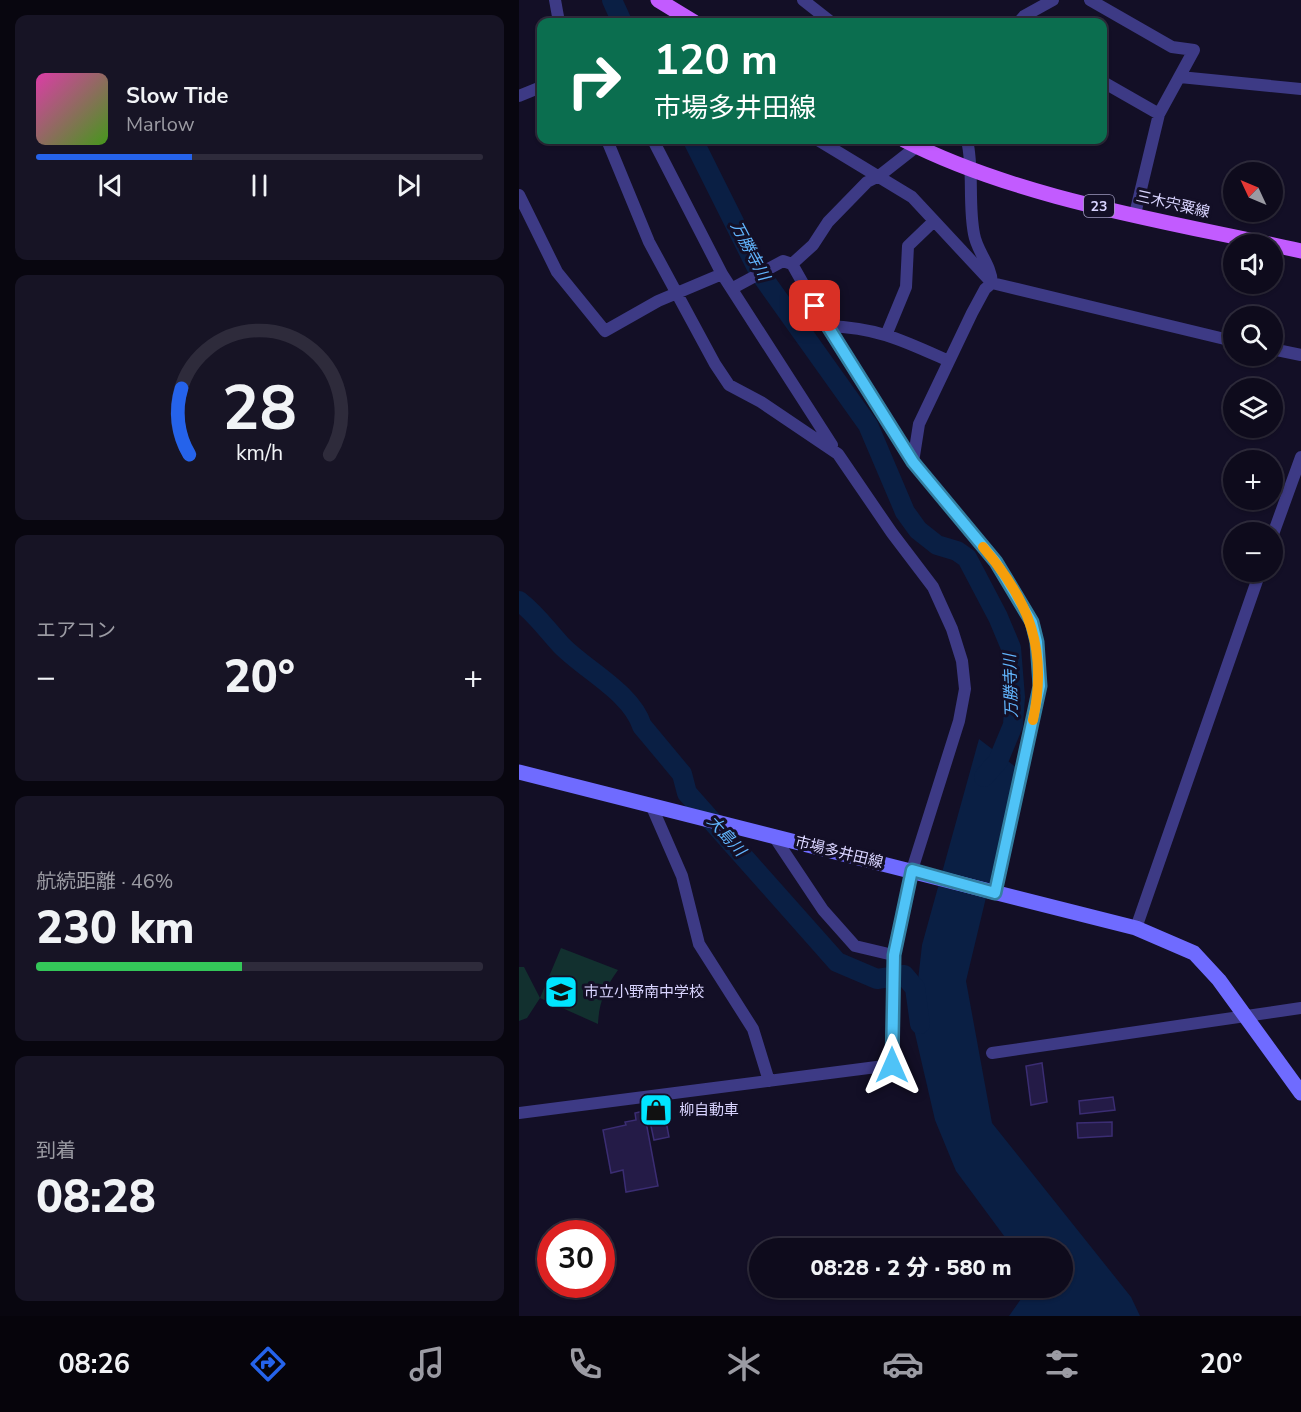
<!DOCTYPE html>
<html lang="ja">
<head>
<meta charset="utf-8">
<style>
  body { margin:0; font-family:"Nunito Sans","Noto Sans JP",sans-serif; background:#171425; color:#f1f3f6; height:100vh; display:flex; flex-direction:column; font-size:22px; white-space:nowrap }
  * { box-sizing:border-box; margin:0 }
  p { font-size:20px; color:#9b9ba3 }
  .icon { flex:none; width:33px; height:33px; fill:none; stroke:currentColor; stroke-width:2; stroke-linecap:round; stroke-linejoin:round }
  .map { position:relative; flex:1; overflow:hidden }
  .sheet { display:flex; flex-direction:column; gap:15px; padding:15px; background:#08060f; width:519px }
  .sheet>* { flex:none }
  .hud { position:absolute; left:18px; top:18px; width:570px; height:126px; border-radius:12px; box-shadow:0 2px 4px #0004,0 0 0 2px #2e2b3b; background:#0b6e4f; color:#fff; overflow:hidden }
  .needle { width:39px; rotate:314deg }
  .buttons { position:absolute; left:704px; top:162px; display:grid; gap:12px }
  .buttons a { display:grid; place-items:center; width:60px; height:60px; border-radius:50%; background:#0e0b1c; box-shadow:0 2px 4px #0004,0 0 0 2px #2e2b3b; font-size:30px }
  .speed { position:absolute; left:18px; top:1220px; display:flex; gap:12px; font-size:30px; font-weight:700; text-align:center }
  .speed>* { display:grid; place-content:center; width:78px; height:78px; border-radius:50%; background:#0e0b1c; box-shadow:0 2px 4px #0004,0 0 0 2px #2e2b3b; line-height:1 }
  .speed .limit { border:9px solid #d22; background:#fff; color:#111 }
  .pin { position:absolute; display:grid; place-items:center; width:51px; height:51px; color:#fff; margin:-26px; border-radius:12px; box-shadow:0 3px 9px #0006 }
  .me { position:absolute; width:66px; margin:-33px; rotate:0deg; stroke-linejoin:round; filter:drop-shadow(0 0 4px #0008) }
  .turn { display:flex; align-items:center; gap:21px; height:126px; padding:0 18px; font-size:27px }
  .turn .icon { width:78px; height:78px; stroke-width:2.5 }
  .turn b { display:block; font-size:42px; line-height:51px }
  .big { font-size:45px; font-weight:800; line-height:1.1 }
  .sheet .widget { flex:1; display:flex; flex-direction:column; justify-content:center; gap:9px; min-width:0; padding:0 21px; border-radius:12px; background:#171425 }
  .sheet .dial { align-items:center; gap:0 }
  .dial svg { height:156px; overflow:visible; fill:none; stroke:#2e2b3b; stroke-width:7; stroke-linecap:round; text-anchor:middle }
  .dial text { fill:#f1f3f6; stroke:none }
  .song { display:flex; align-items:center; gap:18px }
  .cover { width:72px; height:72px; border-radius:9px; background:linear-gradient(135deg,hsl(320 70% 55%),hsl(100 70% 35%)) }
  .played { height:6px; border-radius:3px; background:linear-gradient(90deg,#2563eb 35%,#2e2b3b 35%) }
  .keys { display:flex; justify-content:space-around; direction:ltr }
  .heat { display:flex; justify-content:space-between; align-items:center; font-size:33px; direction:ltr }
  .charge { height:9px; border-radius:4px; background:linear-gradient(90deg,#34c759 46%,#2e2b3b 0) }
  .trip { position:absolute; left:230px; top:1238px; width:324px; height:60px; border-radius:30px; background:#0e0b1c; box-shadow:0 2px 4px #0004,0 0 0 2px #2e2b3b; font-weight:800; line-height:60px; text-align:center }
  .tabs { display:flex; height:96px; justify-content:space-around; align-items:center; background:#06040b; color:#9b9ba3 }
  .tabs .icon { width:42px; height:42px }
  .tabs .on { color:#2563eb }
  .tabs b { font-size:27px; color:#f1f3f6 }
  main { display:flex; flex:1; min-height:0 }
  .map>svg:first-child { display:block }
  .green { fill:#12302f }
  .water { fill:#0a1f44 }
  .lines { fill:none; stroke-linecap:round; stroke-linejoin:round }
  .river { stroke:#0a1f44; stroke-width:20 }
  .building { fill:#241b47; stroke:#3b2d73; stroke-width:1.5 }
  .street { stroke:#3d3a85; stroke-width:12 }
  .secondary { stroke:#6f6bff; stroke-width:15 }
  .primary { stroke:#c25bff; stroke-width:15 }
  .route-casing { stroke:#337fa1; stroke-width:15 }
  .route { stroke:#4fc3f7; stroke-width:10 }
  .slow { stroke:#f59e0b; stroke-width:10 }
  .labels { text-anchor:middle; dominant-baseline:central; stroke-width:6; stroke-linejoin:round; paint-order:stroke }
  .shield { fill:#130f26; stroke:#9e99be; stroke-width:1.5 }
  .shield-label { font-size:14px; font-weight:bold; fill:#d9d4ff }
  .street-label { font-size:15px; fill:#d9d4ff; stroke:#130f26 }
  .poi-label { font-size:15px; fill:#d9d4ff; stroke:#130f26; text-anchor:start }
  .water-label { font-size:16px; font-style:italic; fill:#62b6ff; stroke:#130f26 }
</style>
</head>
<body>
<main>
<section class="sheet">
<div class="widget">
<div class="song"><i class="cover"></i><div><b>Slow Tide</b><p>Marlow</p></div></div>
<div class="played"></div>
<div class="keys"><svg class="icon" aria-label="previous" viewBox="0 0 24 24"><path d="M18 5L8 12l10 7zM5 5v14"/></svg><svg class="icon" aria-label="pause" viewBox="0 0 24 24"><path d="M8 5v14M16 5v14"/></svg><svg class="icon" aria-label="next" viewBox="0 0 24 24"><path d="M6 5l10 7-10 7zM19 5v14"/></svg></div>
</div>
<div class="widget dial"><svg viewBox="0 0 100 80">
<path d="M14 69A42 42 0 1 1 86 69"/>
<path d="M14 69A42 42 0 0 1 10 35" stroke="#2563eb"/>
<text x="50" y="56" font-size="32" font-weight="700">28</text>
<text x="50" y="72" font-size="11">km/h</text>
</svg></div>
<div class="widget"><p>エアコン</p>
<div class="heat"><a>−</a><b class="big">20°</b><a>+</a></div>
</div>
<div class="widget"><p>航続距離 · 46%</p><b class="big">230 km</b><div class="charge"></div></div>
<div class="widget"><p>到着</p><b class="big">08:28</b></div>
</section>
<div class="map">
<svg width="782" height="1316" viewBox="0 0 782 1316">
  <rect width="100%" height="100%" fill="#130f26"/>
  <path class="green" d="M 42,948 L 99,970 C 86,988 80,1002 79,1024 L 21,998 L 8,1018 L 0,1021 L 0,967 L 5,967 L 21,998 Z"/>
  <path class="water" d="M 460,739 L 498,768 L 447,981 L 473,1123 L 612,1297 L 621,1316 L 490,1316 L 502,1299 L 504,1287 L 543,1287 L 543,1248 L 494,1248 L 437,1171 L 416,1120 L 394,1025 L 403,945 Z"/>
  <g class="lines">
    <path class="river" d="M 93,0 L 103,22
      M 174,140 L 240,272 L 349,425 L 386,512 L 399,530 L 418,545 L 438,551 L 448,558 L 479,617 L 492,648 L 496,697 L 494,725 L 479,761 L 465,777
      M 0,601 C 17,614 28,630 42,645 C 66,670 112,692 123,726 L 163,774 L 168,793 L 318,962 L 358,979 L 385,975 L 396,988 L 401,1024"/>
  </g>
  <path class="building" d="M 523,1063 L 528,1102 L 512,1105 L 507,1066 Z
    M 594,1097 L 596,1110 L 561,1114 L 560,1101 Z
    M 143,1100 L 150,1137 L 135,1140 L 127,1103 Z
    M 125,1111 L 139,1186 L 107,1192 L 104,1170 L 92,1173 L 84,1130 L 107,1125 L 106,1122 L 117,1120 L 116,1113 Z
    M 593,1122 L 593,1136 L 559,1138 L 558,1123 Z"/>
  <g class="lines">
    <path class="street" d="M 36,0 L 40,22
      M 284,0 L 312,22
      M 571,0 L 653,47 L 675,50 L 640,114 L 616,214
      M 500,22 L 505,16 L 534,0
      M 661,77 L 782,89
      M 584,82 L 640,114
      M 0,96 L 22,87
      M 134,140 L 203,274 L 313,445
      M 299,140 L 393,197 L 473,283 L 714,341
      M 0,195 L 38,272 L 86,331 L 139,301 L 203,274
      M 273,264 L 308,326 L 394,462 L 477,562 L 513,622 L 518,642 L 521,686 L 476,893
      M 214,288 L 264,261 L 273,264 L 294,245 L 309,222 L 348,182 L 360,176 L 406,140
      M 308,326 C 360,328 383,340 430,361
      M 368,333 L 387,287 L 389,246 L 415,221
      M 753,349 L 782,355
      M 394,462 L 400,424 L 453,313 L 466,289 L 473,283 C 472,264 458,252 455,234 C 449,203 455,170 448,140
      M 753,537 L 782,457
      M 133,807 L 163,876 L 180,944 L 234,1029 L 250,1081
      M 254,835 L 304,910 L 336,946 L 374,955
      M 617,928 L 741,572
      M 473,1053 L 782,1008
      M 0,1113 L 373,1065 L 374,955 L 393,870 L 440,721 L 446,689 L 443,661 L 433,629 L 414,587 L 373,533 L 319,454 L 242,402 L 210,385 L 196,364 L 130,242 L 88,140"/>
    <path class="secondary" d="M 0,772 L 617,928 L 675,953 L 700,980 L 782,1093"/>
    <path class="primary" d="M 139,0 L 175,22
      M 385,140 C 502,200 653,222 782,251"/>
  </g>
  <g class="lines">
    <g class="route-casing">
      <path id="route" d="M 296,306 L 394,462 L 477,562 L 513,622 L 518,642 L 521,686 L 476,893 L 393,870 L 375,955 L 373,1065"/>
    </g>
    <use href="#route" class="route"/>
    <path class="slow" d="M 464,547 C 511,602 529,650 514,720"/>
  </g>
  <defs>
    <g id="school-square" transform="scale(1.725)"><rect x="-9" y="-9" width="18" height="18" rx="4" fill="#00e5ff" stroke="#130f26"/><path d="M0-5L7-2L0 1L-7-2ZM-4 1L0 2.5L4 1V4Q0 6-4 4Z" fill="#111"/></g>
    <g id="shop-square" transform="scale(1.725)"><rect x="-9" y="-9" width="18" height="18" rx="4" fill="#00e5ff" stroke="#130f26"/><path d="M-5-2.5h2.3a2.7 3.5 0 0 1 5.4 0H5L5.5 6h-11ZM-1.5-2.5h3a1.5 2.3 0 0 0-3 0Z" fill="#111"/></g>
  </defs>
  <g fill-rule="evenodd">
    <use href="#school-square" x="42" y="992"/>
    <use href="#shop-square" x="137" y="1110"/>
  </g>
  <g class="labels">
    <rect class="shield" x="565" y="195" width="30" height="22" rx="4.5"/>
    <g class="shield-label">
      <text x="580" y="206">23</text>
    </g>
    <g class="street-label">
      <text transform="translate(654 204) rotate(13)">三木宍粟線</text>
      <text transform="translate(320 852) rotate(14)">市場多井田線</text>
    </g>
    <g class="poi-label">
      <text x="65" y="992">市立小野南中学校</text>
      <text x="160" y="1110">柳自動車</text>
    </g>
    <g class="water-label">
      <text transform="translate(231 251) rotate(62)">万勝寺川</text>
      <text transform="translate(492 686) rotate(-92)">万勝寺川</text>
      <text transform="translate(207 836) rotate(48)">大島川</text>
    </g>
  </g>
</svg>
<div class="buttons">
<a><svg class="needle" viewBox="-14 -14 28 28"><path d="M0-13l5 13h-10z" fill="#e53935"/><path d="M0 13l5-13h-10z" fill="#9b9ba3"/></svg></a>
<a><svg class="icon" aria-label="sound" viewBox="0 0 24 24"><path d="M4 9h4l5-4v14l-5-4H4zM17 9q2 3 0 6"/></svg></a>
<a><svg class="icon" aria-label="search" viewBox="0 0 24 24"><circle cx="10" cy="10" r="6"/><path d="M15 15l6 6"/></svg></a>
<a><svg class="icon" aria-label="layers" viewBox="0 0 24 24"><path d="M12 4l9 5-9 5-9-5zM3 14l9 5 9-5"/></svg></a>
<a>+</a>
<a>−</a>
</div>
<div class="speed"><div class="limit">30</div></div>
<div class="pin" style="left:296px;top:306px;background:#d93025"><svg class="icon" aria-label="arrive" viewBox="0 0 24 24"><path d="M6 21V4h12l-3 4 3 4H6"/></svg></div>
<svg class="me" style="left:373px;top:1065px" viewBox="-20 -20 40 40"><path d="M0-17L14 15 0 8-14 15z" fill="#4fc3f7" stroke="#fff" stroke-width="4"/></svg>
<div class="trip">08:28 · 2 分 · 580 m</div>
<div class="hud">
<div class="turn"><svg class="icon" aria-label="right" viewBox="0 0 24 24"><path d="M7 20v-9h11M14 6l5 5-5 5"/></svg><div><b>120 m</b>市場多井田線</div></div>
</div>
</div>
</main>
<nav class="tabs">
<b>08:26</b>
<svg class="icon on" aria-label="directions" viewBox="0 0 24 24"><path d="M12 3l9 9-9 9-9-9zM9 14v-3h6M13 9l2 2-2 2"/></svg>
<svg class="icon" aria-label="music" viewBox="0 0 24 24"><path d="M9 18V5l10-2v13"/><circle cx="6" cy="18" r="3"/><circle cx="16" cy="16" r="3"/></svg>
<svg class="icon" aria-label="phone" viewBox="0 0 24 24"><path d="M5 4h4l2 5-3 2q2 4 5 5l2-3 5 2v4C11 20 4 13 5 4z"/></svg>
<svg class="icon" aria-label="climate" viewBox="0 0 24 24"><path d="M12 3v18M4 7l16 10M4 17L20 7"/></svg>
<svg class="icon" aria-label="car" viewBox="0 0 24 24"><path d="M5 17H2v-5l4-1 3-4h7l3 4 3 1v5h-3M9 17h6M6 11h13"/><circle cx="7" cy="17" r="2"/><circle cx="17" cy="17" r="2"/></svg>
<svg class="icon" aria-label="filters" viewBox="0 0 24 24"><path d="M4 7h16M4 17h16"/><circle cx="9" cy="7" r="2"/><circle cx="15" cy="17" r="2"/></svg>
<b>20°</b>
</nav>
</body>
</html>
